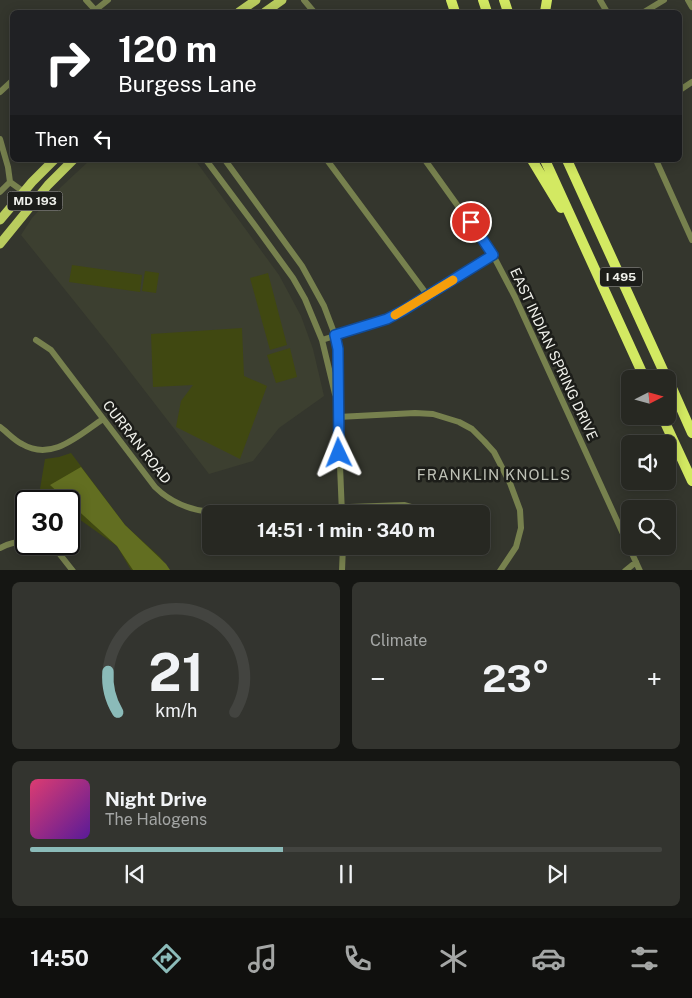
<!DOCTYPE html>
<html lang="en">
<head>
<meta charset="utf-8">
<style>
  body { margin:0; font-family:"Public Sans",sans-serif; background:#33342f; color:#f1f3f6; height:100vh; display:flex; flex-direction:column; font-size:19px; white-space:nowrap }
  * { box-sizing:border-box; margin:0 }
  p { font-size:16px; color:#a4a6a5 }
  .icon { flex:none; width:28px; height:28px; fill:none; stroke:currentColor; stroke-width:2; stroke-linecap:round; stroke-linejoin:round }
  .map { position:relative; height:570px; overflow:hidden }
  .drawer { display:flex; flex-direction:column; gap:12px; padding:12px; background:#151613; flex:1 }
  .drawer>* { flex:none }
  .banner { position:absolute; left:10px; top:10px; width:672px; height:152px; border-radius:8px; box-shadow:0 2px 12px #0003,0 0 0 1px #434440; background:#202124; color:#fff; overflow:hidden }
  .needle { width:32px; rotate:84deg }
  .buttons { position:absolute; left:621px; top:370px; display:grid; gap:10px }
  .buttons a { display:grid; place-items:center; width:55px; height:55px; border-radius:8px; background:#272822; box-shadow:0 2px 12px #0003,0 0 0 1px #434440; font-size:25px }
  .speed { position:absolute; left:15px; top:490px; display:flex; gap:10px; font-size:25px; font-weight:700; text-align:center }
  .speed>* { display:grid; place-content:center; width:65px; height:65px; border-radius:50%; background:#272822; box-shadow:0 2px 12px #0003,0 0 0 1px #434440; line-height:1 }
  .speed .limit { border:2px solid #111; border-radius:8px; background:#fff; color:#111 }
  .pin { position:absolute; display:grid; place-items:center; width:42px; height:42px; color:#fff; margin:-21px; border:2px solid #fff; border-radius:50%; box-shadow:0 1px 5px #0007 }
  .me { position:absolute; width:55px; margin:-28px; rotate:358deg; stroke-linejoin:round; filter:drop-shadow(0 0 4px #0008) }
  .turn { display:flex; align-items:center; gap:18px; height:105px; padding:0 25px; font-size:22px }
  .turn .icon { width:65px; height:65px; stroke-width:2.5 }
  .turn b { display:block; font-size:35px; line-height:42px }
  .then { display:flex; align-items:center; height:48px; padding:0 25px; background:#0003; gap:10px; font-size:19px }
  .big { font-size:38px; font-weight:700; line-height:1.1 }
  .drawer .widget { flex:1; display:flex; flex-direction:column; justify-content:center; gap:8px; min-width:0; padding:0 18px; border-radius:8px; background:#33342f }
  .drawer .dial { align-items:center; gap:0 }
  .dial svg { height:130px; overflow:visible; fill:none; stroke:#434440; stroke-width:7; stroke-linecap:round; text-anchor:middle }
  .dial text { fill:#f1f3f6; stroke:none }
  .song { display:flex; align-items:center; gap:15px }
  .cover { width:60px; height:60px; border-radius:8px; background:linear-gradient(135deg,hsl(340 70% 55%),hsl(270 70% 35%)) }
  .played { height:5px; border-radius:2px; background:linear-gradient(90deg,#8bbbb9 40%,#434440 40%) }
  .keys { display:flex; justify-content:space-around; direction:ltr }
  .heat { display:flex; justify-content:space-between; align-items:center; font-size:28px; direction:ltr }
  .drawer .tiles { flex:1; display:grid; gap:12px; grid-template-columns:1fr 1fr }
  .widget:last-child { grid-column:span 2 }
  .trip { position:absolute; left:202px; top:505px; width:288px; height:50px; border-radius:8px; background:#272822; box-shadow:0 2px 12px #0003,0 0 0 1px #434440; font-weight:700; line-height:50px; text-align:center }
  .tab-bar { display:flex; height:80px; justify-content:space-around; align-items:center; background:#10100e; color:#a4a6a5 }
  .tab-bar .icon { width:35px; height:35px }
  .tab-bar .active { color:#8bbbb9 }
  .tab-bar b { font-size:22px; color:#f1f3f6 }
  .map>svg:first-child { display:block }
  .built { fill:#3c3f30 }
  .green { fill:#404811 }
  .forest { fill:#626e21 }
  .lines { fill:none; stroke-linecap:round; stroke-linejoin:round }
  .minor { stroke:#77814e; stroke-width:6 }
  .major { stroke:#b9cc5e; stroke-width:9 }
  .highway { stroke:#d3e962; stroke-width:10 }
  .route-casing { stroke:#114b97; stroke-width:12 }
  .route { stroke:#1a73e8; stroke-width:9 }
  .slow { stroke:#f59e0b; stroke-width:9 }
  .labels { text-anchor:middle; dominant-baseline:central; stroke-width:5; stroke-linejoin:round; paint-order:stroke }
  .shield { fill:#1c1d19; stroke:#b0b1ac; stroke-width:1 }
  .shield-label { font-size:12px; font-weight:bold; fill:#f0f1eb }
  .street-label { font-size:14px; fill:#f0f1eb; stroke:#1c1d19 }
  .neighbourhood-label { font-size:15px; letter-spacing:1px; fill:#bec1b6; stroke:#1c1d19 }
</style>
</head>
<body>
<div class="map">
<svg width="692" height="571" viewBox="0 0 692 571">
  <rect width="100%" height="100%" fill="#34362d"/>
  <path class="built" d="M 90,160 L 195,160 L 279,275 L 301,316 L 313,349 L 324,396 L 279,428 L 253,461 L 209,474 L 111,347 L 21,235 L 32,218 L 61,187 Z"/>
  <path class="green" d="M 72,265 L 142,275 L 140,292 L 69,282 Z
    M 145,271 L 159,273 L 156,293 L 142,291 Z
    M 268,273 L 287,345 L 270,350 L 250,278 Z
    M 242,328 L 244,376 L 267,386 L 240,459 L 176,427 L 181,401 L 193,385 L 153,387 L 151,334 Z
    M 290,348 L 297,377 L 276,383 L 267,355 Z
    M 71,453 L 125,525 L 160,557 L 169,570 L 131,570 L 117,546 L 69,512 L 69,501 L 38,501 L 45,459 L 59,457 Z"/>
  <path class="forest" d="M 81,467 L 125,525 L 166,564 L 170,570 L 133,570 L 117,546 L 50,485 Z"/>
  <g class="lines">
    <path class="minor" d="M 86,0 L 97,12
      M 304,0 L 314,12
      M 600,0 L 607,12
      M 688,0 L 692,7
      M 93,12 L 108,0
      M 644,12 L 664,0
      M 680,90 L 692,82
      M 0,92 L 12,81
      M 0,139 L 8,167 L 10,182 L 35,200
      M 206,160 L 256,227 L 293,278 L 305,299 L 322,340 L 335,394
      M 225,160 L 302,266 L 324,306 L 335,335 L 338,349 L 338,417 L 342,514
      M 327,160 L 428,296
      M 425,160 L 493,255 L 515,297 L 640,571
      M 656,160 L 692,240
      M 0,192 L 10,182
      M 36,340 L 51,350 L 155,487 C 171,503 189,510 212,512 L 404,505 L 411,507 L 423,513
      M 322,340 L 387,319 L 404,310 L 493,255
      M 338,417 L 415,413 L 433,414 L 459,422 L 472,429 L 484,441 L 494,452 L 510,483 L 520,510 L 521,528 L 516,547 L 500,571
      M 0,427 C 7,432 14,440 22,444 C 52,462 79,435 103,419
      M 41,544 L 58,552 L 73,571
      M 0,548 C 8,544 17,541 26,542
      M 342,571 L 343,546
      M 625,571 L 636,562"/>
    <path class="major" d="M 239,12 L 256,0
      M 265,12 L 282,0
      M 0,220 L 32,182 L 54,160
      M 0,244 L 48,185 L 73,160"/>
    <path class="highway" d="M 451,0 L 455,12
      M 483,0 L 487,12
      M 504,0 L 508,12
      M 545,12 L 547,0
      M 532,160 L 561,208
      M 545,160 L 645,379
      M 567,160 L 667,379
      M 668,379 L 692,433
      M 662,416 L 692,481"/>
  </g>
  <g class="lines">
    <g class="route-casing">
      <path id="route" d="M 339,453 L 338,349 L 335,335 L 387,319 L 404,310 L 493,255 L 471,222"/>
    </g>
    <use href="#route" class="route"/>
    <path class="slow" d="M 395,315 L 453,280"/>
  </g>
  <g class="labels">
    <g class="shield">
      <rect x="7.5" y="191.5" width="55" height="19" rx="4"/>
      <rect x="600" y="267.5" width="42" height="19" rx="4"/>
    </g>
    <g class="shield-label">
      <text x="35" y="201">MD 193</text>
      <text x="621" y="277">I 495</text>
    </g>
    <g class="street-label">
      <text transform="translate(554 354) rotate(65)">EAST INDIAN SPRING DRIVE</text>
      <text transform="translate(137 442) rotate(52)">CURRAN ROAD</text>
    </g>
    <g class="neighbourhood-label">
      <text x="494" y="474">FRANKLIN KNOLLS</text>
    </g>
  </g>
</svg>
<div class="buttons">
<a><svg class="needle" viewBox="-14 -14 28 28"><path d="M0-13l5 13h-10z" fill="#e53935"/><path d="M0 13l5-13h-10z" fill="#a4a6a5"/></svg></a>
<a><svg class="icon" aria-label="sound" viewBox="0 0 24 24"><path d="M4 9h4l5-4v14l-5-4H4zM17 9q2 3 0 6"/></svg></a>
<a><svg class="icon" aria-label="search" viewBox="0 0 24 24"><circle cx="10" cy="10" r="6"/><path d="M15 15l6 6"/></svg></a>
</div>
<div class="speed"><div class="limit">30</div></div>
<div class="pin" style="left:471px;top:222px;background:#d93025"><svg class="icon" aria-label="arrive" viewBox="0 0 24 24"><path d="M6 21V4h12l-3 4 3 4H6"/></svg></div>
<svg class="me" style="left:339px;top:453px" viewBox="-20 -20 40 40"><path d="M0-17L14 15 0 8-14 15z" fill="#1a73e8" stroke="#fff" stroke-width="4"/></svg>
<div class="trip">14:51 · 1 min · 340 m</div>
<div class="banner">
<div class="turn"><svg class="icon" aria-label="right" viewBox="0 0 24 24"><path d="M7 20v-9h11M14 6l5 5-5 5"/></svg><div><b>120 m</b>Burgess Lane</div></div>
<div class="then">Then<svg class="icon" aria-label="left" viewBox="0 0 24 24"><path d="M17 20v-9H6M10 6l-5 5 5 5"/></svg></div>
</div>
</div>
<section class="drawer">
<div class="tiles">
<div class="widget dial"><svg viewBox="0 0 100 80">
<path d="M14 69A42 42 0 1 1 86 69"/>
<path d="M14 69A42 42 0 0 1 8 44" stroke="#8bbbb9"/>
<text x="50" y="56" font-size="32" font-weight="700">21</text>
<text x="50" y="72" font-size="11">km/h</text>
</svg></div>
<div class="widget"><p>Climate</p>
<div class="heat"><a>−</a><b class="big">23°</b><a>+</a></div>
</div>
<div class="widget">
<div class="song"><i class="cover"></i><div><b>Night Drive</b><p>The Halogens</p></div></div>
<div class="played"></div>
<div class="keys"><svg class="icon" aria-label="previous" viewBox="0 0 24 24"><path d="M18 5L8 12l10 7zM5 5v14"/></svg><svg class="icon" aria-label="pause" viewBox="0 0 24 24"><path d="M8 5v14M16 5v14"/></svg><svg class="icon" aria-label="next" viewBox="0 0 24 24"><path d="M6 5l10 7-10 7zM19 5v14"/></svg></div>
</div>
</div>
</section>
<nav class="tab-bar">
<b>14:50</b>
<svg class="icon active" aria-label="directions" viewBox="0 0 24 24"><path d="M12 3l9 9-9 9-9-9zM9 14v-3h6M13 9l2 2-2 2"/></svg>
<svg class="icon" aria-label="music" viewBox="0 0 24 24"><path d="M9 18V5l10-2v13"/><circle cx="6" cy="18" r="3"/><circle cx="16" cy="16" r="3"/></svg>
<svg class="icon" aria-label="phone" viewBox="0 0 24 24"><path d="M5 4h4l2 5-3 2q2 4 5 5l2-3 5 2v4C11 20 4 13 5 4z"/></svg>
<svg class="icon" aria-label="climate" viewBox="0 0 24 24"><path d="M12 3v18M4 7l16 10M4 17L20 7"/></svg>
<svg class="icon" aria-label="car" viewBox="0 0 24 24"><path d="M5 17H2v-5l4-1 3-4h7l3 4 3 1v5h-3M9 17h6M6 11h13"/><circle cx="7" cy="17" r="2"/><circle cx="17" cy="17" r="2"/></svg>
<svg class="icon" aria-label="filters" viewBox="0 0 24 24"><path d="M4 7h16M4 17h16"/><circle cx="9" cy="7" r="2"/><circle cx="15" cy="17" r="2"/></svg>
</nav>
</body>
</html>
